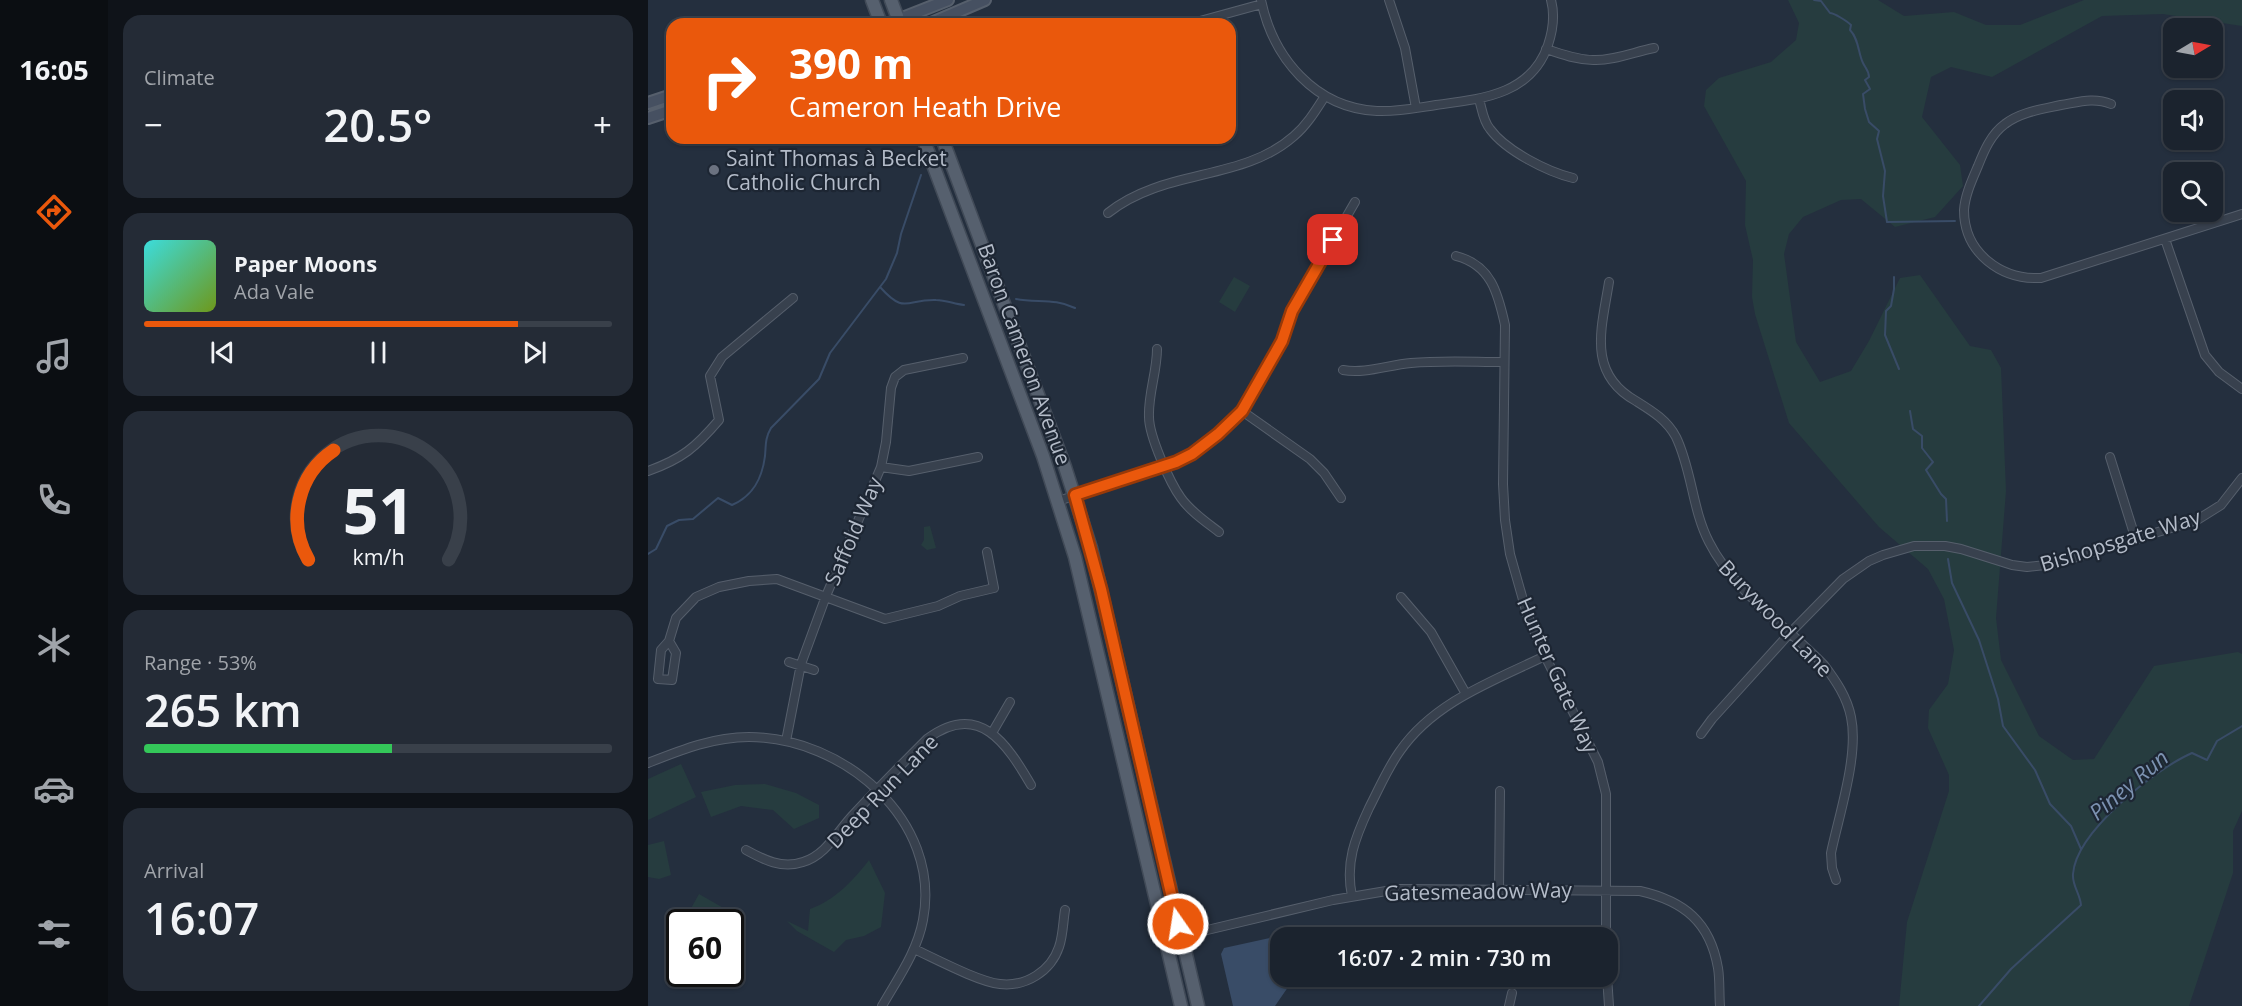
<!DOCTYPE html>
<html lang="en">
<head>
<meta charset="utf-8">
<style>
  body { margin:0; font-family:"Open Sans",sans-serif; background:#242b36; color:#f1f3f6; height:100vh; display:flex; flex-direction:column; font-size:22px; white-space:nowrap }
  * { box-sizing:border-box; margin:0 }
  p { font-size:20px; color:#a0a4aa }
  .icon { flex:none; width:33px; height:33px; fill:none; stroke:currentColor; stroke-width:2; stroke-linecap:round; stroke-linejoin:round }
  .map { position:relative; flex:1; overflow:hidden }
  .drawer { display:flex; flex-direction:column; gap:15px; padding:15px; background:#0f1319; width:540px }
  .drawer>* { flex:none }
  .guide { position:absolute; left:18px; top:18px; width:570px; height:126px; border-radius:18px; box-shadow:0 2px 4px #0004,0 0 0 2px #39404a; background:#ea580c; color:#fff; overflow:hidden }
  .needle { width:39px; rotate:80deg }
  .controls { position:absolute; left:1515px; top:18px; display:grid; gap:12px }
  .controls a { display:grid; place-items:center; width:60px; height:60px; border-radius:12px; background:#1b232e; box-shadow:0 2px 4px #0004,0 0 0 2px #39404a; font-size:30px }
  .speed { position:absolute; left:18px; top:909px; display:flex; gap:12px; font-size:30px; font-weight:700; text-align:center }
  .speed>* { display:grid; place-content:center; width:78px; height:78px; border-radius:50%; background:#1b232e; box-shadow:0 2px 4px #0004,0 0 0 2px #39404a; line-height:1 }
  .speed .limit { border:3px solid #111; border-radius:9px; background:#fff; color:#111 }
  .pin { position:absolute; display:grid; place-items:center; width:51px; height:51px; color:#fff; margin:-26px; border-radius:12px; box-shadow:0 3px 9px #0006 }
  .me { position:absolute; width:66px; margin:-33px; rotate:347deg; stroke-linejoin:round; filter:drop-shadow(0 0 4px #0008) }
  .turn { display:flex; align-items:center; gap:21px; height:126px; padding:0 24px; font-size:27px }
  .turn .icon { width:78px; height:78px; stroke-width:2.5 }
  .turn b { display:block; font-size:42px; line-height:51px }
  .big { font-size:45px; font-weight:600; line-height:1.1 }
  .drawer .tile { flex:1; display:flex; flex-direction:column; justify-content:center; gap:9px; min-width:0; padding:0 21px; border-radius:18px; background:#242b36 }
  .drawer .dial { align-items:center; gap:0 }
  .dial svg { height:156px; overflow:visible; fill:none; stroke:#39404a; stroke-width:7; stroke-linecap:round; text-anchor:middle }
  .dial text { fill:#f1f3f6; stroke:none }
  .song { display:flex; align-items:center; gap:18px }
  .cover { width:72px; height:72px; border-radius:9px; background:linear-gradient(135deg,hsl(180 70% 55%),hsl(80 70% 35%)) }
  .played { height:6px; border-radius:3px; background:linear-gradient(90deg,#ea580c 80%,#39404a 80%) }
  .keys { display:flex; justify-content:space-around; direction:ltr }
  .heat { display:flex; justify-content:space-between; align-items:center; font-size:33px; direction:ltr }
  .charge { height:9px; border-radius:4px; background:linear-gradient(90deg,#34c759 53%,#39404a 0) }
  .trip { position:absolute; left:622px; top:927px; width:348px; height:60px; border-radius:18px; background:#1b232e; box-shadow:0 2px 4px #0004,0 0 0 2px #39404a; font-weight:600; line-height:60px; text-align:center }
  main { display:flex; flex:1; min-height:0 }
  .tabs { display:flex; flex-direction:column; width:108px; justify-content:space-around; align-items:center; background:#0b0e12; color:#a0a4aa }
  .tabs .icon { width:42px; height:42px }
  .tabs .selected { color:#ea580c }
  .tabs b { font-size:27px; color:#f1f3f6 }
  .map>svg:first-child { display:block }
  .green { fill:#263c3f }
  .water { fill:#394c67 }
  .lines { fill:none; stroke-linecap:round; stroke-linejoin:round }
  .stream { stroke:#394c67; stroke-width:2 }
  .minor-casing { stroke:#565f6c; stroke-width:10 }
  .secondary-casing { stroke:#565f6c; stroke-width:14 }
  .primary-casing { stroke:#414a57; stroke-width:15 }
  .minor { stroke:#38414e; stroke-width:8 }
  .secondary { stroke:#465061; stroke-width:10 }
  .primary { stroke:#56606e; stroke-width:12 }
  .route-casing { stroke:#983908; stroke-width:15 }
  .route { stroke:#ea580c; stroke-width:10 }
  .worship-dot { fill:#6b7280; stroke:#1d2633; stroke-width:2 }
  .labels { text-anchor:middle; dominant-baseline:central; stroke-width:4.5; stroke-linejoin:round; paint-order:stroke }
  .poi-label { font-size:21px; fill:#b4bcc9; stroke:#1d2633; text-anchor:start }
  .street-label { font-size:21px; fill:#b4bcc9; stroke:#1d2633 }
  .water-label { font-size:22px; font-style:italic; fill:#7c92b1; stroke:#1d2633 }
</style>
</head>
<body>
<main>
<nav class="tabs">
<b>16:05</b>
<svg class="icon selected" aria-label="directions" viewBox="0 0 24 24"><path d="M12 3l9 9-9 9-9-9zM9 14v-3h6M13 9l2 2-2 2"/></svg>
<svg class="icon" aria-label="music" viewBox="0 0 24 24"><path d="M9 18V5l10-2v13"/><circle cx="6" cy="18" r="3"/><circle cx="16" cy="16" r="3"/></svg>
<svg class="icon" aria-label="phone" viewBox="0 0 24 24"><path d="M5 4h4l2 5-3 2q2 4 5 5l2-3 5 2v4C11 20 4 13 5 4z"/></svg>
<svg class="icon" aria-label="climate" viewBox="0 0 24 24"><path d="M12 3v18M4 7l16 10M4 17L20 7"/></svg>
<svg class="icon" aria-label="car" viewBox="0 0 24 24"><path d="M5 17H2v-5l4-1 3-4h7l3 4 3 1v5h-3M9 17h6M6 11h13"/><circle cx="7" cy="17" r="2"/><circle cx="17" cy="17" r="2"/></svg>
<svg class="icon" aria-label="filters" viewBox="0 0 24 24"><path d="M4 7h16M4 17h16"/><circle cx="9" cy="7" r="2"/><circle cx="15" cy="17" r="2"/></svg>
</nav>
<section class="drawer">
<div class="tile"><p>Climate</p>
<div class="heat"><a>−</a><b class="big">20.5°</b><a>+</a></div>
</div>
<div class="tile">
<div class="song"><i class="cover"></i><div><b>Paper Moons</b><p>Ada Vale</p></div></div>
<div class="played"></div>
<div class="keys"><svg class="icon" aria-label="previous" viewBox="0 0 24 24"><path d="M18 5L8 12l10 7zM5 5v14"/></svg><svg class="icon" aria-label="pause" viewBox="0 0 24 24"><path d="M8 5v14M16 5v14"/></svg><svg class="icon" aria-label="next" viewBox="0 0 24 24"><path d="M6 5l10 7-10 7zM19 5v14"/></svg></div>
</div>
<div class="tile dial"><svg viewBox="0 0 100 80">
<path d="M14 69A42 42 0 1 1 86 69"/>
<path d="M14 69A42 42 0 0 1 27 13" stroke="#ea580c"/>
<text x="50" y="56" font-size="32" font-weight="700">51</text>
<text x="50" y="72" font-size="11">km/h</text>
</svg></div>
<div class="tile"><p>Range · 53%</p><b class="big">265 km</b><div class="charge"></div></div>
<div class="tile"><p>Arrival</p><b class="big">16:07</b></div>
</section>
<div class="map">
<svg width="1594" height="1006" viewBox="0 0 1594 1006">
  <rect width="100%" height="100%" fill="#242f3e"/>
  <path class="green" d="M 1140,0 L 1230,0 L 1256,16 L 1306,12 L 1338,25 L 1372,25 L 1436,0 L 1594,0 L 1594,26 L 1515,14 L 1454,16 L 1344,77 L 1303,67 L 1283,77 L 1274,117 L 1312,165 L 1315,186 L 1287,217 L 1247,227 L 1213,199 L 1193,200 L 1155,217 L 1141,234 L 1136,254 L 1148,342 L 1172,382 L 1203,371 L 1221,341 L 1252,278 L 1272,275 L 1322,346 L 1343,350 L 1353,368 L 1358,491 L 1348,618 L 1353,660 L 1391,736 L 1425,760 L 1446,759 L 1506,666 L 1590,652 L 1594,654 L 1594,811 L 1585,831 L 1585,873 L 1541,1006 L 1251,1006 L 1259,922 L 1301,791 L 1301,775 L 1280,728 L 1281,710 L 1300,684 L 1306,650 L 1296,599 L 1280,569 L 1231,527 L 1141,423 L 1107,314 L 1104,297 L 1105,260 L 1097,225 L 1098,181 L 1056,106 L 1058,90 L 1071,78 L 1123,62 L 1148,40 L 1151,23 Z
    M 586,277 L 602,286 L 587,312 L 571,302 Z
    M 282,526 L 288,548 L 279,550 L 273,545 L 276,540 L 276,527 Z
    M 33,764 L 48,797 L 0,820 L 0,779 Z
    M 117,784 L 148,793 L 171,805 L 171,818 L 146,829 L 125,810 L 93,806 L 63,817 L 53,792 L 87,785 Z
    M 16,841 L 23,875 L 11,879 L 0,877 L 0,845 Z
    M 221,860 L 237,893 L 233,927 L 216,936 L 198,940 L 186,952 L 149,931 L 139,921 L 160,931 L 162,909 C 187,900 205,881 221,860 Z
    M 51,894 L 79,910 L 72,922 L 60,922 L 41,912 Z"/>
  <path class="water" d="M 636,935 L 647,935 L 652,937 L 633,938 L 633,976 L 647,977 L 627,1006 L 585,1006 L 573,954 L 576,948 Z"/>
  <g class="lines">
    <path class="stream" d="M 1166,0 L 1173,1 L 1182,13 C 1186,13 1199,21 1203,25 L 1202,30 C 1211,39 1210,53 1215,63 C 1218,69 1221,71 1221,77 L 1217,80 L 1222,89 L 1215,94 L 1217,109 L 1221,122 L 1231,131 L 1229,139 L 1237,171 L 1235,196 L 1239,222 L 1307,221
      M 1246,277 L 1246,289 L 1243,306 L 1238,311 L 1237,335 L 1251,369
      M 232,287 C 257,315 258,299 288,300 C 298,300 306,304 316,305
      M 368,299 C 389,303 407,298 427,308
      M 1262,411 L 1265,429 L 1274,436 L 1274,448 L 1285,462 L 1278,470 L 1293,494 L 1298,499 L 1299,521
      M 0,554 L 8,549 L 19,526 L 31,520 L 45,519 L 70,498 L 84,505 C 105,496 114,479 117,456 C 118,445 117,438 123,428 L 171,379 L 182,353 L 238,279 L 249,253 L 253,234 L 273,175
      M 1300,559 L 1304,583 L 1331,640 L 1350,699 L 1355,726 L 1387,770 L 1402,804 L 1423,826 L 1433,849
      M 1331,1006 L 1363,969 L 1433,905 C 1432,894 1424,885 1425,874 C 1428,832 1507,769 1544,753 L 1559,760 L 1569,741 L 1594,726"/>
    <g class="minor-casing">
      <path id="minor" d="M 613,0 C 625,58 667,108 729,111 C 748,112 768,108 788,105 C 833,99 883,95 900,45 C 905,30 907,15 903,0
        M 741,0 L 757,48 L 768,108
        M 541,24 L 614,4
        M 898,49 C 914,54 929,60 945,60 C 965,61 986,52 1006,48
        M 831,99 C 834,109 835,121 842,129 C 858,151 900,172 925,178
        M 1463,104 C 1446,97 1431,102 1413,105 C 1395,109 1372,112 1357,124 C 1343,134 1336,151 1330,166 C 1324,180 1317,195 1316,210 C 1316,253 1353,280 1393,278 L 1594,214
        M 460,213 C 516,168 594,182 646,136 C 659,125 668,110 677,96
        M 1517,239 L 1557,355 L 1571,372 L 1594,389
        M 808,256 C 843,265 850,293 857,325 L 855,484 L 857,520 L 862,554 L 879,614 L 897,656 L 950,762 L 958,794 L 958,938
        M 961,282 C 954,327 938,373 988,401 C 1004,411 1019,420 1028,437 C 1044,470 1044,509 1061,542 C 1085,590 1138,626 1176,665 C 1188,681 1199,697 1203,717 C 1211,755 1191,815 1183,853 L 1184,868 L 1188,880
        M 509,349 C 509,372 500,394 501,417 C 501,436 522,483 533,498 C 543,512 558,522 571,532
        M 695,370 C 717,374 740,365 763,363 C 794,360 825,362 856,362
        M 594,411 L 662,459 L 676,473 L 693,498
        M 1462,457 L 1488,540
        M 233,467 L 261,471 L 330,457
        M 0,471 C 34,459 48,447 71,420 L 62,376 L 74,357 L 145,298
        M 410,501 L 529,463 L 544,454 L 570,434 L 594,411 L 634,341 L 644,311 L 707,202
        M 753,597 L 783,632 L 818,694
        M 21,641 L 13,650 L 10,679 L 24,680 L 28,653 L 21,641 L 28,618 L 48,597 L 71,587 L 101,581 L 129,579 L 237,619 L 290,606 L 312,596 L 346,588 L 339,552
        M 141,662 L 166,670
        M 344,733 L 362,702
        M 1053,734 L 1064,719 L 1142,633 L 1195,579 L 1221,561 L 1235,555 L 1266,546 L 1297,546 L 1313,549 L 1364,565 L 1379,567 L 1406,564 L 1549,520 L 1573,505 L 1594,478
        M 138,741 L 153,664 L 178,596 L 233,467 L 238,442 L 243,388 L 247,377 L 256,370 L 315,358
        M 0,763 C 33,750 65,737 101,737 C 195,737 294,820 275,920 C 269,952 250,978 234,1006
        M 98,850 C 116,860 134,869 155,862 C 178,855 189,832 205,815 C 229,789 254,764 279,739 C 331,700 359,744 383,785
        M 851,889 L 852,791
        M 704,896 C 697,863 707,838 721,808 C 731,789 739,769 752,751 C 786,702 845,681 897,656
        M 517,940 L 685,900 L 750,889 L 992,891 C 1036,901 1062,922 1070,968 C 1072,980 1071,994 1072,1006
        M 266,949 C 288,959 331,982 352,984 C 378,987 403,971 411,947 C 415,936 415,922 417,910
        M 959,976 L 961,1006
        M 861,1006 L 864,993"/>
    </g>
    <g class="secondary-casing">
      <path id="secondary" d="M 239,24 L 300,0
        M 281,24 L 337,0
        M 0,103 L 24,95
        M 0,118 L 24,110"/>
    </g>
    <g class="primary-casing">
      <path id="primary" d="M 224,0 L 233,24
        M 243,0 L 252,24
        M 275,138 L 395,456 L 427,557 L 533,1006
        M 294,138 L 417,467 L 443,548 L 550,1006"/>
    </g>
    <use href="#minor" class="minor"/>
    <use href="#secondary" class="secondary"/>
    <use href="#primary" class="primary"/>
  </g>
  <g class="lines">
    <g class="route-casing">
      <path id="route" d="M 530,924 L 453,589 L 427,495 L 528,462 L 544,454 L 570,434 L 594,411 L 634,341 L 644,311 L 685,240"/>
    </g>
    <use href="#route" class="route"/>
  </g>
  <circle class="worship-dot" cx="66" cy="170" r="6"/>
  <g class="labels">
    <g class="poi-label">
      <text x="78" y="158">Saint Thomas à Becket<tspan x="78" dy="24">Catholic Church</tspan></text>
    </g>
    <g class="street-label">
      <text transform="translate(377 354) rotate(70)">Baron Cameron Avenue</text>
      <text transform="translate(205 531) rotate(-67)">Saffold Way</text>
      <text transform="translate(1472 540) rotate(-17)">Bishopsgate Way</text>
      <text transform="translate(1128 618) rotate(46)">Burywood Lane</text>
      <text transform="translate(910 675) rotate(66)">Hunter Gate Way</text>
      <text transform="translate(234 791) rotate(-46)">Deep Run Lane</text>
      <text transform="translate(830 891) rotate(-1)">Gatesmeadow Way</text>
    </g>
    <g class="water-label">
      <text transform="translate(1480 784) rotate(-40)">Piney Run</text>
    </g>
  </g>
</svg>
<div class="controls">
<a><svg class="needle" viewBox="-14 -14 28 28"><path d="M0-13l5 13h-10z" fill="#e53935"/><path d="M0 13l5-13h-10z" fill="#a0a4aa"/></svg></a>
<a><svg class="icon" aria-label="sound" viewBox="0 0 24 24"><path d="M4 9h4l5-4v14l-5-4H4zM17 9q2 3 0 6"/></svg></a>
<a><svg class="icon" aria-label="search" viewBox="0 0 24 24"><circle cx="10" cy="10" r="6"/><path d="M15 15l6 6"/></svg></a>
</div>
<div class="speed"><div class="limit">60</div></div>
<div class="pin" style="left:685px;top:240px;background:#d93025"><svg class="icon" aria-label="arrive" viewBox="0 0 24 24"><path d="M6 21V4h12l-3 4 3 4H6"/></svg></div>
<svg class="me" style="left:530px;top:924px" viewBox="-20 -20 40 40"><circle r="17" fill="#ea580c" stroke="#fff" stroke-width="3"/><path d="M0-11L8 9 0 5-8 9z" fill="#fff"/></svg>
<div class="trip">16:07 · 2 min · 730 m</div>
<div class="guide">
<div class="turn"><svg class="icon" aria-label="right" viewBox="0 0 24 24"><path d="M7 20v-9h11M14 6l5 5-5 5"/></svg><div><b>390 m</b>Cameron Heath Drive</div></div>
</div>
</div>
</main>
</body>
</html>
